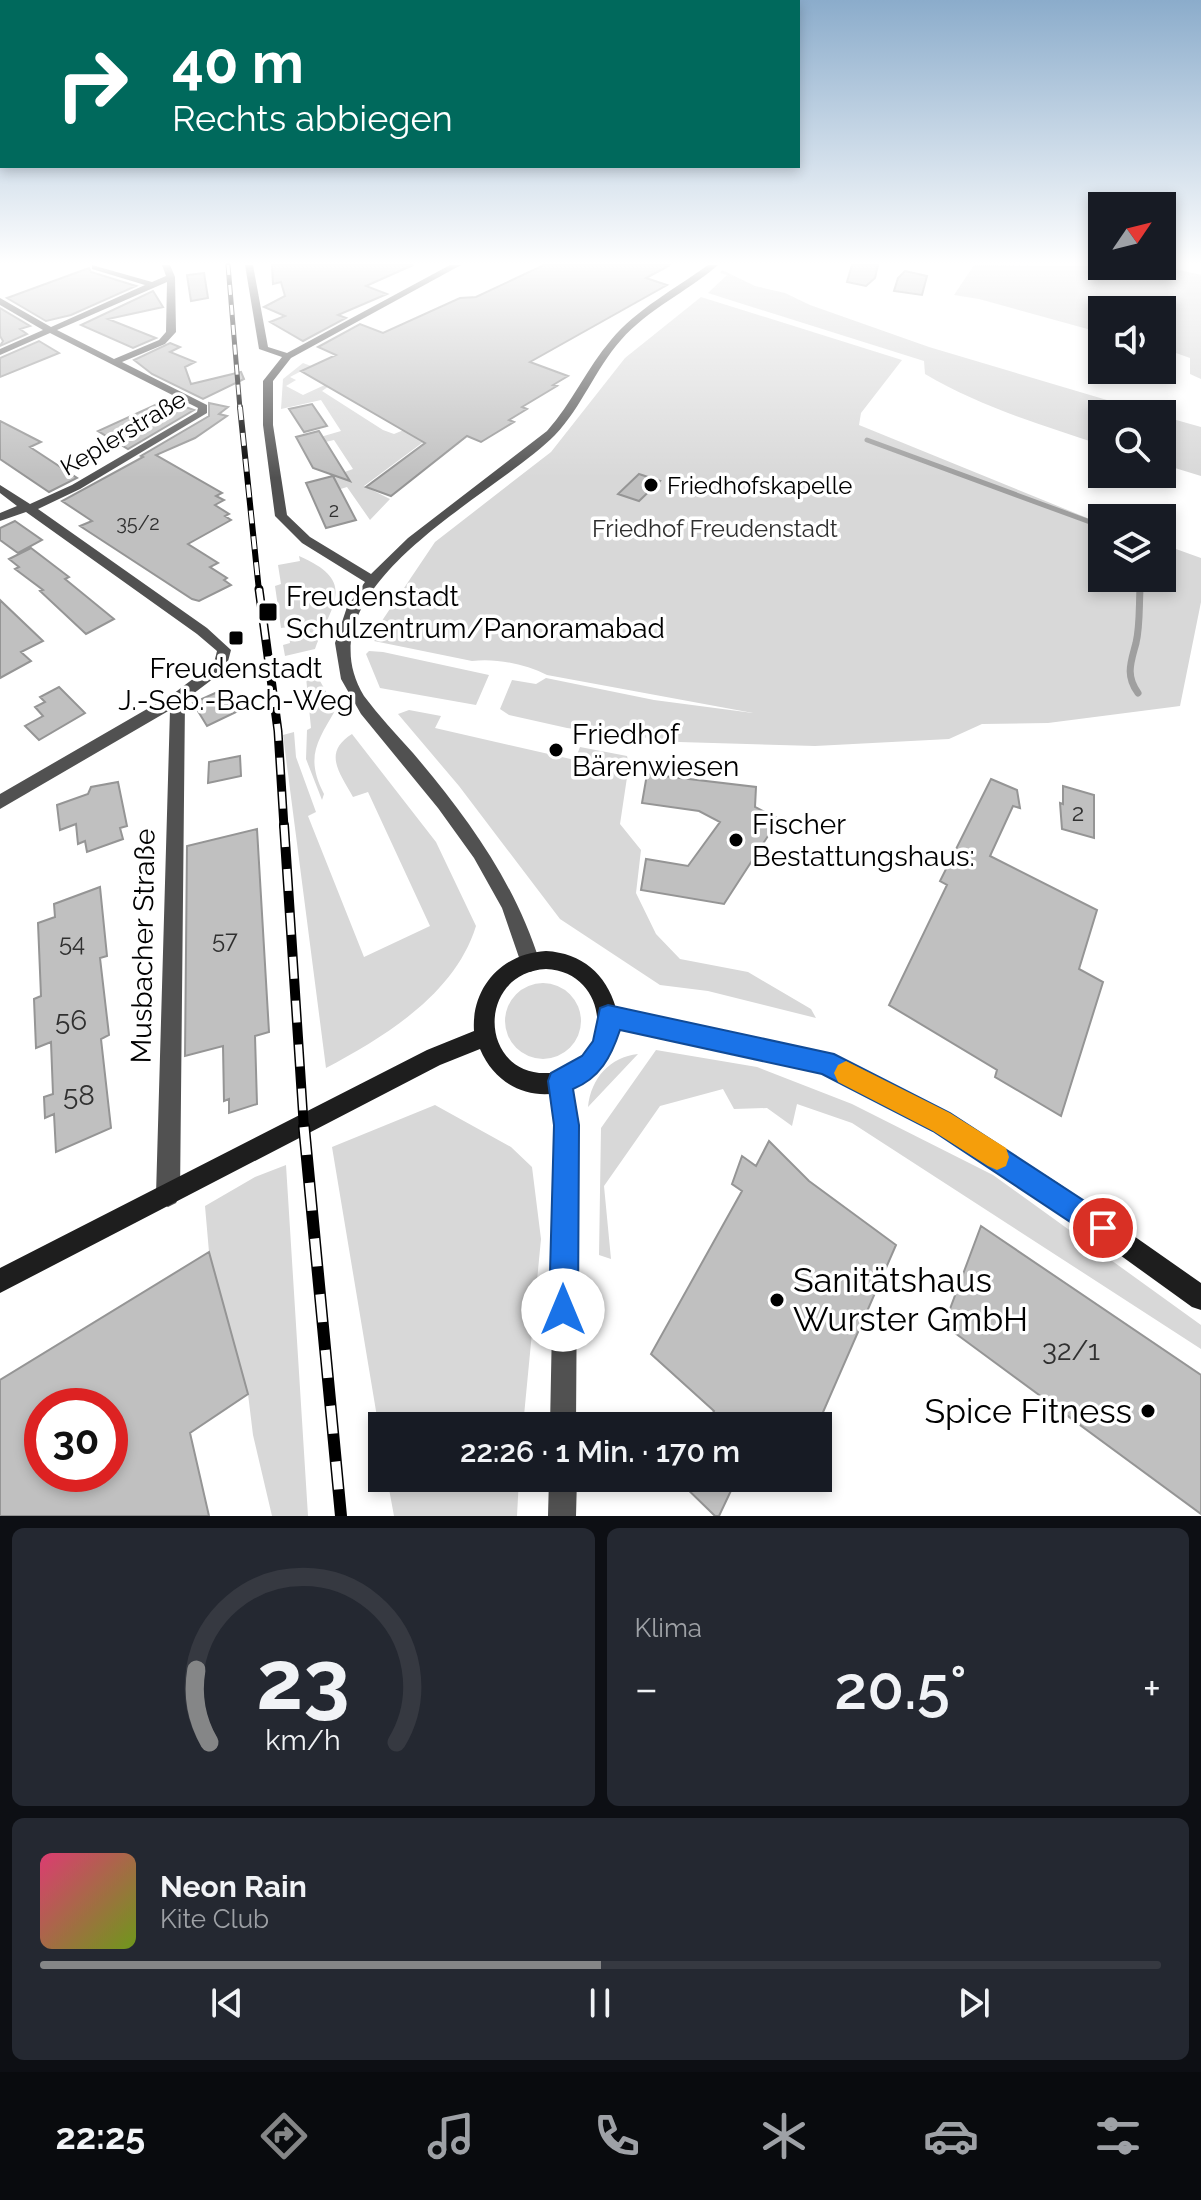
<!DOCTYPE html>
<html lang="de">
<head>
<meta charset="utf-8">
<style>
  body { margin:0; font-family:Raleway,sans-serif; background:#242831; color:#f1f3f6; height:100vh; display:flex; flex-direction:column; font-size:30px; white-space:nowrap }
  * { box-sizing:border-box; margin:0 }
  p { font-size:26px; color:#9ea1a6 }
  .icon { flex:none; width:44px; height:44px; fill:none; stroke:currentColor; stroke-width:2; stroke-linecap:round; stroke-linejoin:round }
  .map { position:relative; height:1516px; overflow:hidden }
  .side { display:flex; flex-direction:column; gap:12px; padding:12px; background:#0d0f14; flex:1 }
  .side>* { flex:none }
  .top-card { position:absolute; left:0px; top:0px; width:800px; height:168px; box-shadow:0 4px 12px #0003; background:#00695c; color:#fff; overflow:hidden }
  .needle { width:52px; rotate:55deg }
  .tools { position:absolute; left:1088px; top:192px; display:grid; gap:16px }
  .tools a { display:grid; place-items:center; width:88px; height:88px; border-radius:0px; background:#171b24; box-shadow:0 4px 12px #0003; font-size:40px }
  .speed { position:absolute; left:24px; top:1388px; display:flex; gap:16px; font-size:40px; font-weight:700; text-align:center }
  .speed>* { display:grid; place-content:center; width:104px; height:104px; border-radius:50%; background:#171b24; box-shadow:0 4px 12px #0003; line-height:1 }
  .speed .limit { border:12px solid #d22; background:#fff; color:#111 }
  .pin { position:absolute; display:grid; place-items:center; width:68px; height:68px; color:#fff; margin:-34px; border:4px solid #fff; border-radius:50%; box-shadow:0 2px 8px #0007 }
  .me { position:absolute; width:88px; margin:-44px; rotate:0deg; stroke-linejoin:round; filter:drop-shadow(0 0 6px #0008) }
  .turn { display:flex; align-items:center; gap:28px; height:168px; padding:0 40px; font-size:36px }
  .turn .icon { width:104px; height:104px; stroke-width:2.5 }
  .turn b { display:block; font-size:56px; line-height:68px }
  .big { font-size:60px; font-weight:600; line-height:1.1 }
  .side .card { flex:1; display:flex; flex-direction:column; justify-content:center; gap:12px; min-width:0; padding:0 28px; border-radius:12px; background:#242831 }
  .side .dial { align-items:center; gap:0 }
  .dial svg { height:208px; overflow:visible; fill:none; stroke:#363941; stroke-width:7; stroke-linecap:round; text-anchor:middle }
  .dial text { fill:#f1f3f6; stroke:none }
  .song { display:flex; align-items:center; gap:24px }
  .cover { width:96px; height:96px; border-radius:12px; background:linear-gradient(135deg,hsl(340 70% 55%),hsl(80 70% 35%)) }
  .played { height:8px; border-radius:4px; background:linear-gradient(90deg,#858687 50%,#363941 50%) }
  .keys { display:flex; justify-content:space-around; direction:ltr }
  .heat { display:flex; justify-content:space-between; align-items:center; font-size:44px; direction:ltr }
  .side .tiles { flex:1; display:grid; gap:12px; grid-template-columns:1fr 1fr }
  .card:last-child { grid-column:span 2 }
  .trip { position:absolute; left:368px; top:1412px; width:464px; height:80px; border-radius:0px; background:#171b24; box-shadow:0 4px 12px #0003; font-weight:600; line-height:80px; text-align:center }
  .dock { display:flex; height:128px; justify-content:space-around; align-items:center; background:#090b0e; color:#9ea1a6 }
  .dock .icon { width:56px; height:56px }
  .dock .on { color:#858687 }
  .dock b { font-size:36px; color:#f1f3f6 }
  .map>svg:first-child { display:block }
  .green { fill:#d8d8d8 }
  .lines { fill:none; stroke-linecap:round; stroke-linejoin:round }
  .stream-far1 { stroke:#9f9f9f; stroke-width:5 }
  .stream { stroke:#9f9f9f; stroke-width:7 }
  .building { fill:#c0c0c0; stroke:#959595; stroke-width:2; fill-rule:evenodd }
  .street { fill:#515151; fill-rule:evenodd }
  .secondary { fill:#1e1e1e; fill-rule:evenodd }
  .rail-far4-casing { stroke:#000; stroke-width:5 }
  .rail-far3-casing { stroke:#000; stroke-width:6 }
  .rail-far2-casing { stroke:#000; stroke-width:9 }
  .rail-far1-casing { stroke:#000; stroke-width:10 }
  .rail-casing { stroke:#000; stroke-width:12 }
  .rail-far4 { stroke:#fff; stroke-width:3; stroke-dasharray:10; stroke-linecap:butt }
  .rail-far3 { stroke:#fff; stroke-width:4; stroke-dasharray:13; stroke-linecap:butt }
  .rail-far2 { stroke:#fff; stroke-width:6; stroke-dasharray:17; stroke-linecap:butt }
  .rail-far1 { stroke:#fff; stroke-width:7; stroke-dasharray:22; stroke-linecap:butt }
  .rail { stroke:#fff; stroke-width:9; stroke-dasharray:28; stroke-linecap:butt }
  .route { fill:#1a73e8; stroke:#114b97; stroke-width:2 }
  .slow { fill:#f59e0b }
  .poi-dot { fill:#000; stroke:#fff; stroke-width:3 }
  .labels { text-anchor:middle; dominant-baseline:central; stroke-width:7; stroke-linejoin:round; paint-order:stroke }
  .far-number-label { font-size:20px; fill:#303030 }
  .far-street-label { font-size:24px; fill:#000; stroke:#fff }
  .far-poi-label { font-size:24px; fill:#000; stroke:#fff; text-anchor:start }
  .far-park-label { font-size:24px; fill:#2f2f2f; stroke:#fff }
  .number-label { font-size:24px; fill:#303030 }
  .poi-label { font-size:28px; fill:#000; stroke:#fff; text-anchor:start }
  .street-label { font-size:28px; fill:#000; stroke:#fff }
  .near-number-label { font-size:28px; fill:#303030 }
  .near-poi-label { font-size:34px; fill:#000; stroke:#fff; text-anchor:start }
</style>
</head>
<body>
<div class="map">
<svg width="1201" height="1516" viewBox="0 0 1201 1516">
  <rect width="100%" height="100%" fill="#fff"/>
  <path class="green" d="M 974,265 L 1162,266 L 1201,275 L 1201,379 L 1190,374 L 1190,358 L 1162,348 L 1162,310 L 1102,310 L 1102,333 L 979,299 L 954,295 Z
    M 722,270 L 755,286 L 785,293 L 810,305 L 929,347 L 1154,414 L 1102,414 L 1102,445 C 1041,425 981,407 925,374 L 924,361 L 708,293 L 727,275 L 720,273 Z
    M 701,297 L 902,360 L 861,413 L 859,425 L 1102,524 L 1102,578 L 1162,578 L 1162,544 L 1201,558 L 1201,602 L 1180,706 L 1048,723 L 982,724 L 949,739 L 815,746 L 679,742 L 567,728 L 509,715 L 500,709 L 512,680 L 536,684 L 546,678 L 654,700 L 753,713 L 547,675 C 525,664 496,658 472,661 L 369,640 L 435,542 L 551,452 L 625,358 Z
    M 303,363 L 311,366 L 290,377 L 296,380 L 286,386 L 303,395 L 342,377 L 322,391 L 383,430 L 394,434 L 428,420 L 445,439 L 460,445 L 430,437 L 364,486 L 390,499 L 370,520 L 347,487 L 331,492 L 325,479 L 353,469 L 334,440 L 321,443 L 317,438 L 341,431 L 321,400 L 281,409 L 283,379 Z
    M 1162,416 L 1201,427 L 1201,476 L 1162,464 Z
    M 299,556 C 359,582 331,604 315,649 L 285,656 L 283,645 L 290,643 L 288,627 L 281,628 L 275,586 L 281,584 L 278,565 L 300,561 Z
    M 369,651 L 383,652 L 489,675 L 476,705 L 380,688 L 366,654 Z
    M 315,659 L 320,681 L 336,709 C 317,742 305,757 324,794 L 322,800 L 306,759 L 307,730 L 311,728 L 305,667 Z
    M 409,710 L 441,716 L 435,728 L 575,760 L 580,747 L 627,756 L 629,764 L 620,824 L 641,850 L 636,893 L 656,934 L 680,959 L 748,972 L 811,1009 L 816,1018 L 708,991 L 660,985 L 560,919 L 459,786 L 398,714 Z
    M 294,732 L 296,757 L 316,812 L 308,816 L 364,957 L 430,926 L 368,792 L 353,797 C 340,773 322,753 352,734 L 436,842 L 476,926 C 455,994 386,1036 326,1068 L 283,735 Z
    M505 1021a38 38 0 1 1 76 0a38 38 0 1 1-76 0Z
    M 656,1050 L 757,1067 L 852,1104 L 993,1175 L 1201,1325 L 1201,1349 L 852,1123 L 797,1104 L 792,1126 L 767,1108 L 734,1109 L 723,1089 L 660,1106 L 604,1186 L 611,1259 L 599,1255 L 601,1128 Z
    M 638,1054 L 588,1107 C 591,1078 610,1057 638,1054 Z
    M 435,1105 L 511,1147 L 532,1167 L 541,1239 L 523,1426 L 382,1426 L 382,1447 L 332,1147 Z
    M 286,1165 L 308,1516 L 272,1516 L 253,1435 L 248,1394 L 209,1252 L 205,1206 L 255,1177 Z
    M 387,1478 L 519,1478 L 517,1516 L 394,1516 Z"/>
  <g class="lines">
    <path class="stream-far1" d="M 867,440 L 1090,522 L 1102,530
      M 1140,591 L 1141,578"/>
    <path class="stream" d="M 1138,693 C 1125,675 1131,662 1136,643 C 1140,626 1139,607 1140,589"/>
  </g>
  <path class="building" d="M 272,265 L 413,265 L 366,286 L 387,294 L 338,315 L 346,318 L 303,341 L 270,322 L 285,316 L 264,307 L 285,296 L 281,282 L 273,284 Z
    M 544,265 L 670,265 L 646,278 L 667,285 L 530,362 L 568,376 L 553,385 L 557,386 L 522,407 L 527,409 L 509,420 L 514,422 L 481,442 L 467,436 L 391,496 L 366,487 L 425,443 L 301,371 L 336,355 L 318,347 L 360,324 L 383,333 L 460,298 L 476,297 Z
    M 852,265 L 878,265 L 875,278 L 866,286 L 847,282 Z
    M 89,268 L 91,272 L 136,286 L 71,315 L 46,321 L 7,298 Z
    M 905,271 L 927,276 L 922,295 L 894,291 L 898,278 Z
    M 204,273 L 208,298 L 191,301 L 187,275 Z
    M 153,291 L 163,307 L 108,319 L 156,338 L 133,348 L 81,325 Z
    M 0,308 L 30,326 L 20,329 L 27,334 L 0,346 L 3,341 L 0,336 Z
    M 39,341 L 59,353 L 0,377 L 0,358 Z
    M 170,343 L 180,347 L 170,352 L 195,362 L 185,367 L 191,384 L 241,372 L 244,379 L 203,399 L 152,374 L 134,360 Z
    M 166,400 L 194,410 L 128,449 L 98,431 Z
    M 209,403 L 228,407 L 219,414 L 227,416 L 195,438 L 156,455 L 222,493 L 216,496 L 224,500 L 215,505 L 229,514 L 225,516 L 231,520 L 188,544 L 218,563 L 210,567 L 227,578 L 224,580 L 231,585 L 199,601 L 192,599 L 80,526 L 92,521 L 62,501 L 143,457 L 141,456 L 209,416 Z
    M 312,404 L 327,426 L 304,432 L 289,409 Z
    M 0,421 L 41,442 L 30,447 L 77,478 L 49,492 L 0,459 Z
    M 319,431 L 350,481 L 313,468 L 296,437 Z
    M 639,474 L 660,481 L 639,501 L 618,494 Z
    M 333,476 L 356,520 L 326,528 L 306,483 Z
    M 15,521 L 42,540 L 18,553 L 0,540 L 0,528 Z
    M 31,548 L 69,577 L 65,579 L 114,619 L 86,634 L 40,591 L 43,590 L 15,569 L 19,567 L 9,559 Z
    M 0,600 L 43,641 L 21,652 L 31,661 L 0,678 Z
    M 59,687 L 85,713 L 39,740 L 25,726 L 43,716 L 35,707 L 45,702 L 40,697 Z
    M 224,689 L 238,711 L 207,726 L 193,703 Z
    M 240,756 L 241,776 L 208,783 L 209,762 Z
    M 647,774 L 756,787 L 755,807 L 779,819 L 724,904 L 641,890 L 646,859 L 688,866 L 720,822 L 699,811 L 642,803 Z
    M 991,779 L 1017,790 L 1020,808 L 1013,806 L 990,856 L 1097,910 L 1079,969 L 1103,982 L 1061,1116 L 995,1077 L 997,1070 L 889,1005 L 947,885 L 940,881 Z
    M 118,782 L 127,826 L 120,828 L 123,839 L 87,852 L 85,841 L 78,844 L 76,824 L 60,830 L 57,805 L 88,794 L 91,787 Z
    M 1063,786 L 1094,795 L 1094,838 L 1062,829 L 1060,803 L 1063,804 Z
    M 257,829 L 269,1032 L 255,1036 L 257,1104 L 229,1113 L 229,1099 L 224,1101 L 223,1046 L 185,1056 L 187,846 Z
    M 100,887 L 107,956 L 100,958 L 109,1035 L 101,1039 L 111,1128 L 56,1152 L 54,1114 L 45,1118 L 44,1097 L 53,1094 L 51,1042 L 36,1048 L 34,999 L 41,996 L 38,923 L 55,917 L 54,904 Z
    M 769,1141 L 809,1181 L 896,1245 L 817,1426 L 706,1426 L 714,1411 L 651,1354 L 742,1191 L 732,1184 L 742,1156 L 756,1166 Z
    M 981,1226 L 1201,1375 L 1201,1514 L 944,1325 Z
    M 209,1252 L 248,1394 L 190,1433 L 209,1516 L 0,1516 L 0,1380 ZM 42,1406 L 110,1406 L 110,1474 L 42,1474 Z
    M 676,1478 L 737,1478 L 719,1516 L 715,1516 Z"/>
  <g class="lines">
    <path class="street" d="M 92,265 L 152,282 L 166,276 L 162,265 L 170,265 L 175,277 L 176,332 L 165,344 L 122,362 L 207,405 L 207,413 L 80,489 L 38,509 L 207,628 L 231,650 L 226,669 L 185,700 L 180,1195 L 176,1203 L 168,1207 L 160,1203 L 156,1195 L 170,710 L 0,809 L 0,794 L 173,694 L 214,663 L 217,651 L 197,634 L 26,512 L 0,521 L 0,513 L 17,506 L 0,493 L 0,485 L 30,504 L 72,485 L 197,412 L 198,408 L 50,333 L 0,355 L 0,349 L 43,330 L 0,305 L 0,298 L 51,327 L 145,285 L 92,269 ZM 167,282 L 166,332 L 159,340 L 114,359 L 57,330 Z
      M 245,265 L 253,265 L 268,347 L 287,353 L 450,265 L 461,265 L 291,358 L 273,381 L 273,425 L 287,515 L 310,537 L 371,574 L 408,538 L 547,431 C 572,403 587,368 611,340 C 637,309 675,289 708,265 L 718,265 C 687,292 648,309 621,340 C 595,369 582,407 555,435 C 494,497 298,586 364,696 C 379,716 396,734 413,753 C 467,817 515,882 540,963 L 537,969 L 530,972 L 523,969 L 502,908 L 474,858 L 438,808 L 361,714 L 341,679 L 335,643 L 347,607 L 365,582 L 302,543 L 275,516 L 263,425 L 263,381 L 282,357 L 259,349 Z
      M 560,1070 L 567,1074 L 578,1125 L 576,1426 L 550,1426 L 556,1125 L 549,1081 L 553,1074 Z
      M 549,1478 L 577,1478 L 576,1516 L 548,1516 Z"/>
    <path class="secondary" d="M 546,951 C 582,953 606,974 616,1008 L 832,1055 L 950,1114 L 1061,1185 L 1201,1283 L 1201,1310 L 1192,1307 L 1045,1201 L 934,1130 L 822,1072 L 618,1028 C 607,1103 510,1120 480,1049 L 440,1065 L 0,1293 L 0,1268 L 427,1050 L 474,1031 C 471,987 503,953 546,951 ZM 546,969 C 613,972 615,1070 549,1073 C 479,1077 475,973 546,969 Z"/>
    <g class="rail-far4-casing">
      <path id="rail-far4" d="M 228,265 L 240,409"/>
    </g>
    <g class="rail-far3-casing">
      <path id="rail-far3" d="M 240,407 L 259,591"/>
    </g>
    <g class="rail-far2-casing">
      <path id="rail-far2" d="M 259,589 L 278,731 L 284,827"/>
    </g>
    <g class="rail-far1-casing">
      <path id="rail-far1" d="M 284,825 L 304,1129"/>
    </g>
    <g class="rail-casing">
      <path id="rail" d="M 304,1127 L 341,1516"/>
    </g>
    <use href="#rail-far4" class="rail-far4"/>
    <use href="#rail-far3" class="rail-far3"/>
    <use href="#rail-far2" class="rail-far2"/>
    <use href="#rail-far1" class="rail-far1"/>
    <use href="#rail" class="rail"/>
  </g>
  <linearGradient id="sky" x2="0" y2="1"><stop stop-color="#8baccb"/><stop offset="0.55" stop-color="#fff"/><stop offset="1" stop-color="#fff" stop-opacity="0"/></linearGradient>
  <rect width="1201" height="478" fill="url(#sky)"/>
  <path class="route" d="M 608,1005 L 834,1054 L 950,1113 L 1112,1219 L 1116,1228 L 1112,1237 L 1103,1241 L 1093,1237 L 933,1131 L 822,1074 L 620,1030 C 611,1057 600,1078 573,1089 L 579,1125 L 578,1310 L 573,1320 L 563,1324 L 553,1320 L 549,1310 L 554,1125 L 548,1081 L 551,1073 L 582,1056 L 593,1041 L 600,1008 Z"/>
  <path class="slow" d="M 846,1061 L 950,1113 L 1006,1148 L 1009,1157 L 1006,1166 L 997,1170 L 988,1166 L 933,1131 L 838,1082 L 834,1073 L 838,1065 Z"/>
  <g class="poi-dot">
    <circle cx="651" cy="485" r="8"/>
    <rect x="258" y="602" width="20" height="20" rx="4"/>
    <rect x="228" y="630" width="16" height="16" rx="4"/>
    <circle cx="556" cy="750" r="8"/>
    <circle cx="736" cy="840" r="8"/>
    <circle cx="777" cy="1300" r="8"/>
    <circle cx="1148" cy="1411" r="8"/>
  </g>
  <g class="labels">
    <g class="far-number-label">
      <text x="334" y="510">2</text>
      <text x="138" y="523">35/2</text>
    </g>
    <g class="far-street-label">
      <text transform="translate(123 433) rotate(-31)">Keplerstraße</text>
    </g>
    <g class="far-poi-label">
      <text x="667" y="485">Friedhofskapelle</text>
    </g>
    <g class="far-park-label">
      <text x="715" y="528">Friedhof Freudenstadt</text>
    </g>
    <g class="number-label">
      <text x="1078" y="812">2</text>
      <text x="225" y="939">57</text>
      <text x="72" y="942">54</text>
    </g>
    <g class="poi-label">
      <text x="286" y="596">Freudenstadt<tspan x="286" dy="32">Schulzentrum/Panoramabad</tspan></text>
      <text x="236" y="668" text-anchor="middle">Freudenstadt<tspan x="236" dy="32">J.-Seb.-Bach-Weg</tspan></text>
      <text x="572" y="734">Friedhof<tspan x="572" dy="32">Bärenwiesen</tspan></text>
      <text x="752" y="824">Fischer<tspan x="752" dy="32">Bestattungshaus:</tspan></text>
    </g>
    <g class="street-label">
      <text transform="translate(143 946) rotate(-89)">Musbacher Straße</text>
    </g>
    <g class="near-number-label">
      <text x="71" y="1020">56</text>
      <text x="79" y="1095">58</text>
      <text x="1071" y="1350">32/1</text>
    </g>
    <g class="near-poi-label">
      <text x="793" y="1280">Sanitätshaus<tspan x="793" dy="39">Wurster GmbH</tspan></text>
      <text x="1132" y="1411" text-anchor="end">Spice Fitness</text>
    </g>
  </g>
</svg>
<div class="tools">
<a><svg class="needle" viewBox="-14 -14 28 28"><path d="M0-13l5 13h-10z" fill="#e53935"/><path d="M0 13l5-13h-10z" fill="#9ea1a6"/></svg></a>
<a><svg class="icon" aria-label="sound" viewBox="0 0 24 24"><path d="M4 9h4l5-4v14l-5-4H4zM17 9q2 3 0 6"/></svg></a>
<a><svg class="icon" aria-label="search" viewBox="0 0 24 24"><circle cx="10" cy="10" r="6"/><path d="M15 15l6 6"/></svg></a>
<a><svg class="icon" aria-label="layers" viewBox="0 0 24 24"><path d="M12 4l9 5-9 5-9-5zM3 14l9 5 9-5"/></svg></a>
</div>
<div class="speed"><div class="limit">30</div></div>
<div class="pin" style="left:1103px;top:1228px;background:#d93025"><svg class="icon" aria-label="arrive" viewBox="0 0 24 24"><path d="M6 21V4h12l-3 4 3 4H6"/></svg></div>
<svg class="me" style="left:563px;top:1310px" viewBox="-20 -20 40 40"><circle r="19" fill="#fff"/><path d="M0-13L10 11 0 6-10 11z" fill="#1a73e8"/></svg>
<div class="trip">22:26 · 1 Min. · 170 m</div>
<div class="top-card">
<div class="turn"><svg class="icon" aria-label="right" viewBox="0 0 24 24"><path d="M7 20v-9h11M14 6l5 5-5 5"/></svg><div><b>40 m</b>Rechts abbiegen</div></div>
</div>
</div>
<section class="side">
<div class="tiles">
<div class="card dial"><svg viewBox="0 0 100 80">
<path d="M14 69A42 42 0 1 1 86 69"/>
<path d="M14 69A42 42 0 0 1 9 41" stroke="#858687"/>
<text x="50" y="56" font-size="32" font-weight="700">23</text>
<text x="50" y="72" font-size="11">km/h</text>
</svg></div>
<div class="card"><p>Klima</p>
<div class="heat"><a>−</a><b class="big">20.5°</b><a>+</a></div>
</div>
<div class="card">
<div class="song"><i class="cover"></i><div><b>Neon Rain</b><p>Kite Club</p></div></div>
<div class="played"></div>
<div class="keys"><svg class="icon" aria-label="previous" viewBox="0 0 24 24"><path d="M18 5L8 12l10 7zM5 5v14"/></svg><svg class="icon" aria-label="pause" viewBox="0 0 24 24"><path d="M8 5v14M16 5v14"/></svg><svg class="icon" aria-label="next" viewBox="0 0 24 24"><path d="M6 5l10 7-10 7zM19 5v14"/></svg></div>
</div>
</div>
</section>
<nav class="dock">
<b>22:25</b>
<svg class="icon on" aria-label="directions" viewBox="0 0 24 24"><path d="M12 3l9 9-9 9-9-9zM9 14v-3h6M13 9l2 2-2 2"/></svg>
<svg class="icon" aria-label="music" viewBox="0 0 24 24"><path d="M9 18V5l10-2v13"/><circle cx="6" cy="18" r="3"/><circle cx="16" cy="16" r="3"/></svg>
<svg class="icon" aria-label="phone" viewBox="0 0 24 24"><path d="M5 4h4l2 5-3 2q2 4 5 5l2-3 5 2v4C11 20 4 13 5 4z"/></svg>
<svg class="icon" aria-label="climate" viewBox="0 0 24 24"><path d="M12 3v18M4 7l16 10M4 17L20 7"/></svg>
<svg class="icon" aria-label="car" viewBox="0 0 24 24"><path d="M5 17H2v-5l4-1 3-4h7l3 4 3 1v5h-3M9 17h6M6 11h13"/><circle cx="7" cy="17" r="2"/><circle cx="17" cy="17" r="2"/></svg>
<svg class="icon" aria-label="filters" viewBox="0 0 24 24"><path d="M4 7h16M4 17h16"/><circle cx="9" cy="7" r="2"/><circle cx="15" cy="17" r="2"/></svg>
</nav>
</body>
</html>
